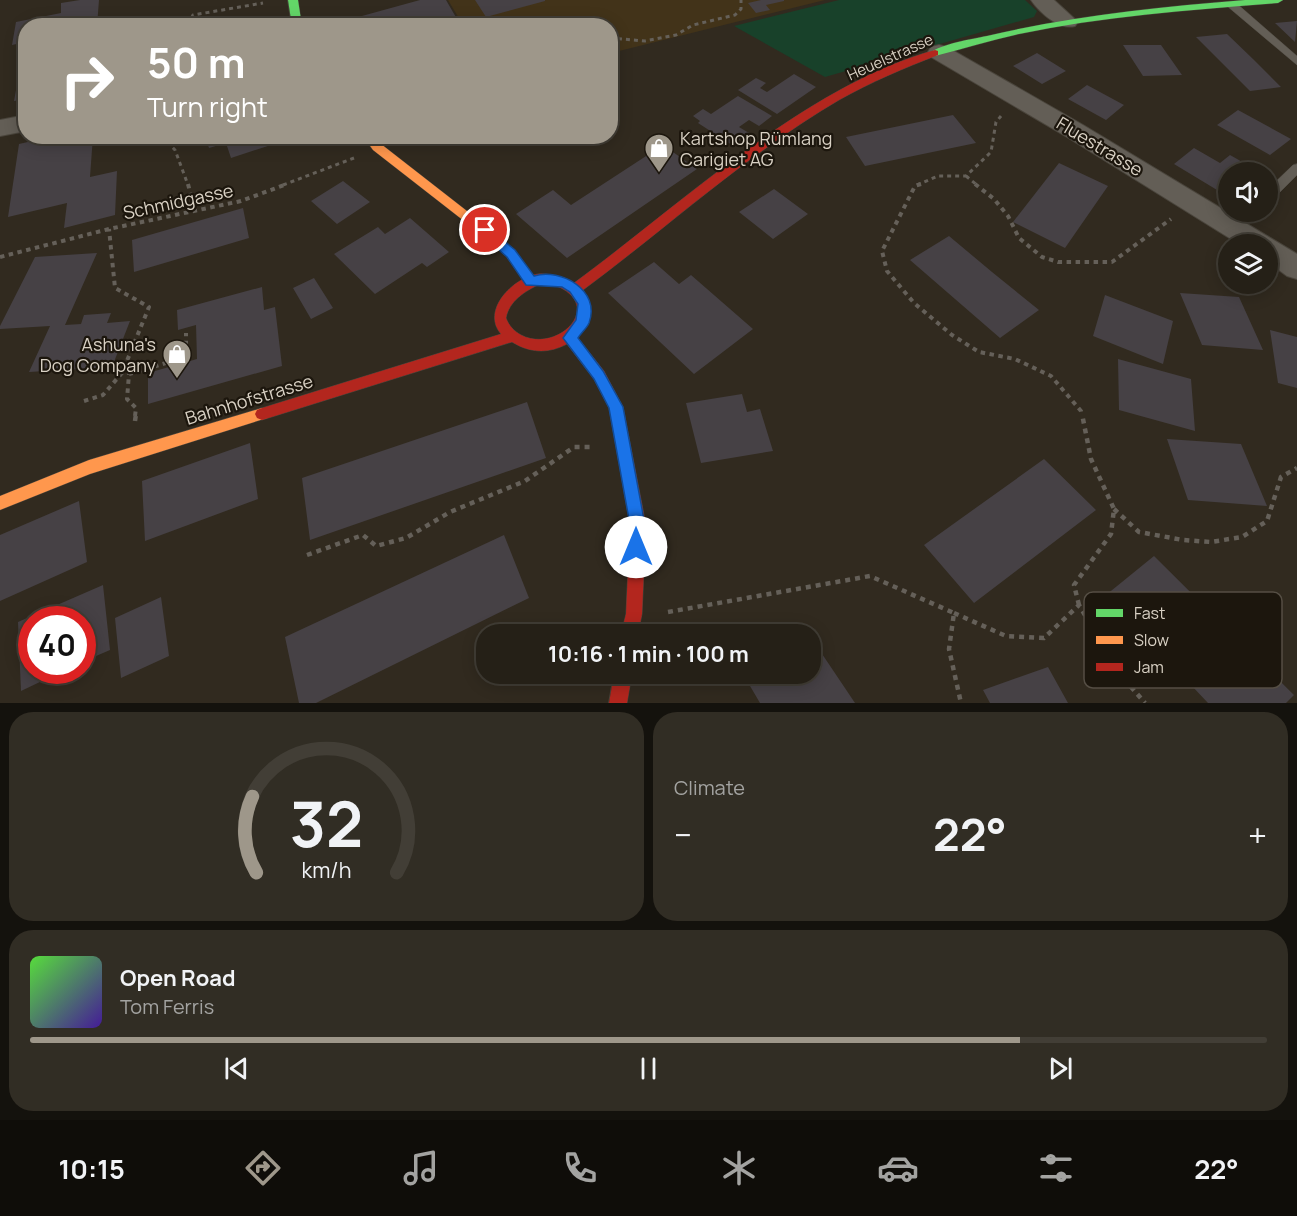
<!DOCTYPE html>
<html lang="en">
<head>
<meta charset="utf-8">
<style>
  body { margin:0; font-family:Manrope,sans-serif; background:#312d24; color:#f1f3f6; height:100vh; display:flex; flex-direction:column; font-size:22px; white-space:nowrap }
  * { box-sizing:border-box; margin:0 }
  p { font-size:20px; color:#a3a3a1 }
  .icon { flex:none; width:33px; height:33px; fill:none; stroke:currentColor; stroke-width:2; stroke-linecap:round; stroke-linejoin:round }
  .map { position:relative; height:703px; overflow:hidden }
  .panel { display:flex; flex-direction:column; gap:9px; padding:9px; background:#14120d; flex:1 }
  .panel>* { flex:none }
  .top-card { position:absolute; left:18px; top:18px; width:600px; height:126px; border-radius:24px; box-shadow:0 3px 15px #0003,0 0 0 2px #423e36; background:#9e978a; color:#fff; overflow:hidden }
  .fabs { position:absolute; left:1218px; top:162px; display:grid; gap:12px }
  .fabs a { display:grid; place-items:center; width:60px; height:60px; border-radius:50%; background:#252017; box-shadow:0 3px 15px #0003,0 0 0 2px #423e36; font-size:30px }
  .speed { position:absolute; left:18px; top:606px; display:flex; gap:12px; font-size:30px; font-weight:700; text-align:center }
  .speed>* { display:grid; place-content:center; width:78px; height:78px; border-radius:50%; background:#252017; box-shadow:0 3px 15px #0003,0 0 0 2px #423e36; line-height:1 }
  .speed .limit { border:9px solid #d22; background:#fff; color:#111 }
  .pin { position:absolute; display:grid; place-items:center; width:51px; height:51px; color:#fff; margin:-26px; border:3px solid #fff; border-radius:50%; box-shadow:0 2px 6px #0007 }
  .me { position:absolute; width:66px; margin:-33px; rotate:0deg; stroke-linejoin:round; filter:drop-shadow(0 0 4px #0008) }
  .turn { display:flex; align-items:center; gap:21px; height:126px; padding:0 30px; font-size:27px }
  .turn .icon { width:78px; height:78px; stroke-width:2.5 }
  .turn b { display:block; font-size:42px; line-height:51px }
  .big { font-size:45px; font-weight:700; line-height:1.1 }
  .panel .widget { flex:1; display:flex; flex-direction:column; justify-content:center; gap:9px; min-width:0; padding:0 21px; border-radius:24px; background:#312d24 }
  .panel .dial { align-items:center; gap:0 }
  .dial svg { height:156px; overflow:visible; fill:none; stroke:#423e36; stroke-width:7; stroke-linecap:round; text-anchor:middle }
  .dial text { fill:#f1f3f6; stroke:none }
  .song { display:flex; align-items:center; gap:18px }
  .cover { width:72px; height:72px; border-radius:9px; background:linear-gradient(135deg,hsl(110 70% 55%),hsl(260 70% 35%)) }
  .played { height:6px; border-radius:3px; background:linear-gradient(90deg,#9e978a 80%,#423e36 80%) }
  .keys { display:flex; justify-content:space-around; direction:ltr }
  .heat { display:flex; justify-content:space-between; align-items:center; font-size:33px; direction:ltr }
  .panel .tiles { flex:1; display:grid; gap:9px; grid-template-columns:1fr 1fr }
  .widget:last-child { grid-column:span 2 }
  .trip { position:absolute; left:476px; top:624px; width:345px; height:60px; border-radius:24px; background:#252017; box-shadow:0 3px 15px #0003,0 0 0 2px #423e36; font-weight:700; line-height:60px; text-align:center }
  .dock { display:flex; height:96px; justify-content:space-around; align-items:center; background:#0f0d09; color:#a3a3a1 }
  .dock .icon { width:42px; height:42px }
  .dock .current { color:#9e978a }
  .dock b { font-size:27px; color:#f1f3f6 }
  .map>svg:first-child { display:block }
  .built { fill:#423319 }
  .green { fill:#18412a }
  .building { fill:#464145 }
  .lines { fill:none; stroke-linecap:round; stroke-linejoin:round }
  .lane-casing { stroke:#4a453c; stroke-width:1 }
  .street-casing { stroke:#4a453c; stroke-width:2 }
  .fast-casing { stroke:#4a453c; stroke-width:1 }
  .slow-casing { stroke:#4a453c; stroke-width:1 }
  .jam-casing { stroke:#4a453c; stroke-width:1 }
  .path-far2 { stroke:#656059; stroke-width:3; stroke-dasharray:4 4; stroke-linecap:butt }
  .path-far1 { stroke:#656059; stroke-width:4; stroke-dasharray:4.5 4.5; stroke-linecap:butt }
  .path { stroke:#656059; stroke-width:4.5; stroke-dasharray:5 5; stroke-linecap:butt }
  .lane { fill:#635e56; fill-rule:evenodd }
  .street { fill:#635e56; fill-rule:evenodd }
  .fast { fill:#63d668; fill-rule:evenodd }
  .slow { fill:#ff974d; fill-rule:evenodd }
  .jam { fill:#b3261e; fill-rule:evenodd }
  .route { fill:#1a73e8; stroke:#114b97; stroke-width:1.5 }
  .labels { text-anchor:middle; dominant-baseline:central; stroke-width:4.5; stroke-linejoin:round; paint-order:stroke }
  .far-street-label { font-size:15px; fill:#d9d1c4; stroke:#1c160d }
  .poi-label { font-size:18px; fill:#d9d1c4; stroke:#1c160d; text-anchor:start }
  .street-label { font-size:18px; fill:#d9d1c4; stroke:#1c160d }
  .key { fill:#1c160d; stroke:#554e44; stroke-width:1.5 }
  .key-label { font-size:16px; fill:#d9d1c4 }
</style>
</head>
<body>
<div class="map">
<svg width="1297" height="703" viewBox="0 0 1297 703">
  <rect width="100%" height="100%" fill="#312a1f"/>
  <path class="built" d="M 448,0 L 825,0 L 611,53 L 610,26 L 463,25 Z"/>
  <path class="green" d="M 839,0 L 1025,0 L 1037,11 L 1034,17 L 825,77 L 734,26 Z"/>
  <path class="building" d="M 80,0 L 99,0 L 97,26 L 26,26 L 26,42 L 12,45 L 16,22 L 61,13 L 61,3 Z
    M 420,0 L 446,0 L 461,26 L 353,26 L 351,19 Z
    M 475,0 L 545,0 L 545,1 L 486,17 Z
    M 761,0 L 784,0 L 784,1 L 766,5 L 770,10 L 756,13 L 748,3 Z
    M 1297,21 L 1295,42 L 1275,23 Z
    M 1227,34 L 1253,59 L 1281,87 L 1250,91 L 1196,37 Z
    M 1123,45 L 1161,45 L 1182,75 L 1143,76 Z
    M 1037,53 L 1066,71 L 1042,84 L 1013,66 Z
    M 794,74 L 816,87 L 777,114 L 738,90 L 756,78 L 766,83 L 760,88 L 767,92 Z
    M 26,77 L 26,99 L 14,101 L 18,79 Z
    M 1087,85 L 1124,105 L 1106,120 L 1068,99 Z
    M 738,96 L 772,116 L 759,126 L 749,120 L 739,127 L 749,133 L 732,145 L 698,123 L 700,121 L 693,116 L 703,109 L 711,114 Z
    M 1238,110 L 1291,139 L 1270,155 L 1217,125 Z
    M 953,115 L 976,143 L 865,166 L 846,137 Z
    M 54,136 L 93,136 L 90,177 L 117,171 L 115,215 L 64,228 L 67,203 L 8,217 L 19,144 Z
    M 205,136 L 275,136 L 277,143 L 231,158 L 226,143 L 209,148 Z
    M 663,145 L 697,169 L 567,258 L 516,214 L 553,190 L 571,205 Z
    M 1194,148 L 1220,163 L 1230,155 L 1260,172 L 1228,172 L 1228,187 L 1222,193 L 1174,164 Z
    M 1059,163 L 1108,186 L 1065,248 L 1013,222 Z
    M 343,181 L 370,202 L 337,224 L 311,201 Z
    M 774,189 L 808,214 L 773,239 L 739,212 Z
    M 243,208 L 249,238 L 134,272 L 132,240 Z
    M 410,218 L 449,252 L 427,267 L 422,263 L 375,294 L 334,254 L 378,227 L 385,234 Z
    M 949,236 L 992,272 L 1039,310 L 1000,338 L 910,260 Z
    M 97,253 L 65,325 L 81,324 L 84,315 L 111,313 L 107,323 L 130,321 L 112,367 L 29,372 L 50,326 L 0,329 L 0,326 L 35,257 Z
    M 654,262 L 679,284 L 691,275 L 753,329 L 694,374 L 608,293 Z
    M 314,278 L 333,308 L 311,319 L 293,288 Z
    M 262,287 L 264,310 L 275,307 L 282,366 L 148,404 L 148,373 L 197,359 L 196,325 L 178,330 L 177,310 Z
    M 1180,293 L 1239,297 L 1263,350 L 1202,345 Z
    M 1105,295 L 1173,321 L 1163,364 L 1093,336 Z
    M 1270,330 L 1297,337 L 1297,388 L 1278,383 Z
    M 1118,359 L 1191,379 L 1195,431 L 1119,410 Z
    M 742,394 L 747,412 L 760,409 L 773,451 L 701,463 L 686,403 Z
    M 527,402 L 546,458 L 310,540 L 302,478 Z
    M 1167,439 L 1241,444 L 1267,506 L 1188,500 Z
    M 250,443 L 258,499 L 145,541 L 142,481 Z
    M 1044,459 L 1096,510 L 974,603 L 924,545 Z
    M 79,501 L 87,562 L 0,601 L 0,535 Z
    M 504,535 L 529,598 L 316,703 L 299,703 L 285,637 Z
    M 1154,556 L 1294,695 L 1286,703 L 1208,703 L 1106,595 Z
    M 103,585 L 110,650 L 82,662 L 82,620 L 32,620 L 32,670 L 65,670 L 21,691 L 18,622 Z
    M 161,597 L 169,656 L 121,678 L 115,618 Z
    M 810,636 L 855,703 L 760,703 L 743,674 L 810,674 Z
    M 1048,667 L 1068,703 L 990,703 L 983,690 Z"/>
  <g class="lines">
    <g class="lane-casing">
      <path id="lane" d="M 1227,2 L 1235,2 L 1297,56 L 1297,65 L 1227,6 Z
        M 1297,164 L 1297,175 L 1273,199 L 1268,200 L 1268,189 L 1293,165 Z
        M 1243,212 L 1258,212 L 1239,231 L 1229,231 L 1227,228 Z"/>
    </g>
    <g class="street-casing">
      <path id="street" d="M 1031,0 L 1054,0 L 1078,22 L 1075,26 C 1059,30 1040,13 1031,0 Z
        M 939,45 L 947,47 L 1083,125 L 1297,254 L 1297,279 L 1287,276 L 1268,262 L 1268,244 L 1239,244 L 1067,137 L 931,57 L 928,52 L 931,47 Z
        M 26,115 L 26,131 L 0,136 L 0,120 Z"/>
    </g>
    <g class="fast-casing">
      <path id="fast" d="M 288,0 L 298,0 L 302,26 L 292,26 Z
        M 1245,0 L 1283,0 L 1278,3 C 1191,10 1104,16 1019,34 C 991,40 963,49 935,56 L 930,53 C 941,44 972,39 987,36 C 1072,16 1158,7 1245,0 Z"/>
    </g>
    <g class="slow-casing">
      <path id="slow" d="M 363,136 L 374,136 L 381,144 L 499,236 L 515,251 L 535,278 L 537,282 L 535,286 L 527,286 L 507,257 L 491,242 L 373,150 Z
        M 262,408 L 267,410 L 269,414 L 267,418 L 90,474 L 0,510 L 0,496 L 89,460 Z"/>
    </g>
    <g class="jam-casing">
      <path id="jam" d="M 935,50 L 938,51 L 938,55 C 904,68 871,82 839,100 C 747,154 668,227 583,290 C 595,307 589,322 577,337 L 604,371 L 623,407 L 646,525 L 642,614 L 638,634 L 621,634 L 626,614 L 630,525 L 609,408 L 594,379 L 567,344 C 548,354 530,353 512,342 L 262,420 L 257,418 L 255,414 L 257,410 L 262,408 L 501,334 C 481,311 512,278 538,274 C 548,273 565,277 574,283 C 682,204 805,86 935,50 ZM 540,284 C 547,285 557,285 563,289 C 601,311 555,353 521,335 C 514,331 509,326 506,318 C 509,301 525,291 540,284 Z
        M 614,674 L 632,674 L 627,703 L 609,703 Z"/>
    </g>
    <path class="path-far2" d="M 179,26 L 189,23 L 193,15 L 263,3
      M 610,38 L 645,41 L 676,35 L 693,25 L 735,15 L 741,9 L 741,0
      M 162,136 L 175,150 L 188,185
      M 966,176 L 977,185
      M 283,185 L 354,158
      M 917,185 L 938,176 L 966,176 L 991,152 L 996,122 L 1001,116"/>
    <path class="path-far1" d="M 188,184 L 195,212
      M 921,184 L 915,186 L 882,251 L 887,271 L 914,303 L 952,335 L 979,352 L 1015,359 L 1051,376 L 1081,411 L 1082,416
      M 975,184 L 994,199 L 1008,216 L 1019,238 L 1042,257 L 1058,262 L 1112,262 L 1171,219
      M 0,257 L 109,229 L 241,201 L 287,184
      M 84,401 L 103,395 L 122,373 L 149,307 L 115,288 L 109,229
      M 135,416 L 136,408 L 127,399 L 129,374 L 186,357 L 186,333"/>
    <path class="path" d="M 135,421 L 136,414
      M 1114,509 L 1139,532 L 1183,540 L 1211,542 L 1242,537 L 1267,521 L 1281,477 L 1297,468
      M 307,555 L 363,535 L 376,546 L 406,538 L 450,512 L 525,481 L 574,447 L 590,447
      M 1079,605 L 1074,585 L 1111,534 L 1114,509 L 1091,459 L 1082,414
      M 668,612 L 870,576 L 954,613 L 949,649 L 961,703
      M 954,613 L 1006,636 L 1044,638 L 1079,605 L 1120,674 L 1145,703"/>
    <use href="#lane" class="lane"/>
    <use href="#street" class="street"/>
    <use href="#fast" class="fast"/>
    <use href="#slow" class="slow"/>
    <use href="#jam" class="jam"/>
  </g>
  <path class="route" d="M 485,225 L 515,250 L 534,276 C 561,268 601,290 589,323 C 587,328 581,333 578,338 L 603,371 L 623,407 L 645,525 L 642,553 L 636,555 L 631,553 L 628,547 L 630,525 L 609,408 L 594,379 L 563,338 L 576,320 L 578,304 L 570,292 L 562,287 L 526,285 L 507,257 L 480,233 L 479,230 Z"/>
  <defs>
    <g id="shop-pin" transform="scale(1.5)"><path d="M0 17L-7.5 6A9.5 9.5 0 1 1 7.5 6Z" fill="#9e978a" stroke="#1c160d"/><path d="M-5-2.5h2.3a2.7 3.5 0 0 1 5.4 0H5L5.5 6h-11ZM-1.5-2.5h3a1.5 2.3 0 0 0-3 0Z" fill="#fff"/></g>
  </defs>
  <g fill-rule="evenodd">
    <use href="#shop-pin" x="659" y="148"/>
    <use href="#shop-pin" x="177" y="354"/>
  </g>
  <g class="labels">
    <g class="far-street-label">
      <text transform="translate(890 57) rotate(-24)">Heuelstrasse</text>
    </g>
    <g class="poi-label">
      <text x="680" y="138">Kartshop Rümlang<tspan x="680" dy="21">Carigiet AG</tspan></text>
      <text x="156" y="344" text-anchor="end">Ashuna's<tspan x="156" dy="21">Dog Company</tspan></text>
    </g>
    <g class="street-label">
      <text transform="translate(1100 146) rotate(31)">Fluestrasse</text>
      <text transform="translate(178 201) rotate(-12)">Schmidgasse</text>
      <text transform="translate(249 399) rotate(-17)">Bahnhofstrasse</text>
    </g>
  </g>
  <rect x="1084" y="592" width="198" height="96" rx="9" class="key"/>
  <rect x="1096" y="609" width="27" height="8" fill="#63d668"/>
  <rect x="1096" y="636" width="27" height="8" fill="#ff974d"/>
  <rect x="1096" y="663" width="27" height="8" fill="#b3261e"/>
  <g class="key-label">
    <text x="1134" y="619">Fast</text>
    <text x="1134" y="646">Slow</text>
    <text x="1134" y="673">Jam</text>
  </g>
</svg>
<div class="fabs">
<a><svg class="icon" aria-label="sound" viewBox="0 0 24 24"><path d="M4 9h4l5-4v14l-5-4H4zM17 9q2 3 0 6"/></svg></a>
<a><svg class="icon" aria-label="layers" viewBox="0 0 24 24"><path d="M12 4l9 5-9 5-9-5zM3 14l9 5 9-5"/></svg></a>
</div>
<div class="speed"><div class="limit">40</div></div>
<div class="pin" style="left:485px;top:230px;background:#d93025"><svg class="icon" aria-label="arrive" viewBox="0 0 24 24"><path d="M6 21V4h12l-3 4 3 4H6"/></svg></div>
<svg class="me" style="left:636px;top:547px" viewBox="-20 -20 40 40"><circle r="19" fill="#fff"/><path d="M0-13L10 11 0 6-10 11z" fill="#1a73e8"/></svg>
<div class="trip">10:16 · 1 min · 100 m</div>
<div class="top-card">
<div class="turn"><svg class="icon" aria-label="right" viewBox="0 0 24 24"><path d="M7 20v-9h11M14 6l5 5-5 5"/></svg><div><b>50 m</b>Turn right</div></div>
</div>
</div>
<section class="panel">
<div class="tiles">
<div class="widget dial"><svg viewBox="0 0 100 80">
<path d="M14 69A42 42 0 1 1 86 69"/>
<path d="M14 69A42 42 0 0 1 12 30" stroke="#9e978a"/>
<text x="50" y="56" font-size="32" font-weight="700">32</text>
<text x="50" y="72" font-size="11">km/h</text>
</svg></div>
<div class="widget"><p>Climate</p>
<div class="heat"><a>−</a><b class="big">22°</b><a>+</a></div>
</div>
<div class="widget">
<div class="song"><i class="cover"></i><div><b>Open Road</b><p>Tom Ferris</p></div></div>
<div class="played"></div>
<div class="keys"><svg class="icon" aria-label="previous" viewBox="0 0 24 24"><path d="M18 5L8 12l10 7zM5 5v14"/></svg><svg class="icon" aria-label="pause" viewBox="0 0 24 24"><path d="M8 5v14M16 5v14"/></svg><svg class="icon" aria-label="next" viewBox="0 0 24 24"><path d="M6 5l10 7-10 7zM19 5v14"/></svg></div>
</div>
</div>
</section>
<nav class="dock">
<b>10:15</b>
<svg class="icon current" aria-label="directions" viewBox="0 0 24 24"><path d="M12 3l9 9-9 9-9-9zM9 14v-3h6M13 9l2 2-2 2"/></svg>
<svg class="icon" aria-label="music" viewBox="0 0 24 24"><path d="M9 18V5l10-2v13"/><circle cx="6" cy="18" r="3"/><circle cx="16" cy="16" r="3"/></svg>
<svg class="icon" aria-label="phone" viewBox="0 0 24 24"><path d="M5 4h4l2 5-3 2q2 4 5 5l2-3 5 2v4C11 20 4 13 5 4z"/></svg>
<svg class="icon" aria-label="climate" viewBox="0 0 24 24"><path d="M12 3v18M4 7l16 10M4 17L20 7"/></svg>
<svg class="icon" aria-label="car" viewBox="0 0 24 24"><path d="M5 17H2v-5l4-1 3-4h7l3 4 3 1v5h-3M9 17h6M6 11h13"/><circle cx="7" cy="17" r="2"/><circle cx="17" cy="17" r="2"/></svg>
<svg class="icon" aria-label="filters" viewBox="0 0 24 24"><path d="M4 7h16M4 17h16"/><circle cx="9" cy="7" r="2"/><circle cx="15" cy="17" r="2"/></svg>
<b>22°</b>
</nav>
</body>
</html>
